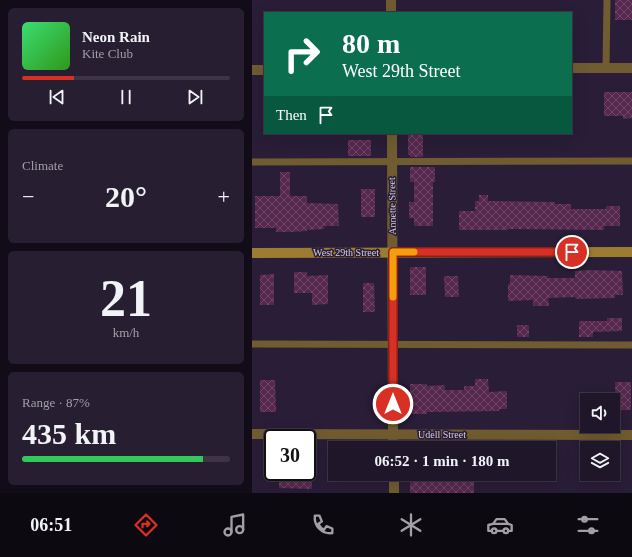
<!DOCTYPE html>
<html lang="en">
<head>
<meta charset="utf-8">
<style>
  body { margin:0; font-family:"Times New Roman",serif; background:#271f31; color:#f1f3f6; height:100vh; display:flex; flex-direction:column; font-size:15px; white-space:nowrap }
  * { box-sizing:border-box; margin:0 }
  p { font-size:13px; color:#a19fa8 }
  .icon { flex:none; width:22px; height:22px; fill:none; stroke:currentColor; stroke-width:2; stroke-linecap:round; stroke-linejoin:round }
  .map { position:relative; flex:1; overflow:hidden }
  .side { display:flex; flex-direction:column; gap:8px; padding:8px; background:#110c17; width:252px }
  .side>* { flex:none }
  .top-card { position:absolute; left:12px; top:12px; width:308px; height:122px; border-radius:0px; box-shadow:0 4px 16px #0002,0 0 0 1px #3c3546; background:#0b6e4f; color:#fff; overflow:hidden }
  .buttons { position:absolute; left:328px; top:393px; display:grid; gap:8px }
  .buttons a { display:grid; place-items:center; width:40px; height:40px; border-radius:0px; background:#1f1629; box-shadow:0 4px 16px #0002,0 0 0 1px #3c3546; font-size:20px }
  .speed { position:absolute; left:12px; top:429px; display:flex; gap:8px; font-size:20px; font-weight:700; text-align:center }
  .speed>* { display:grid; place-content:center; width:52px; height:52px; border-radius:50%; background:#1f1629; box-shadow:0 4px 16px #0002,0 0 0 1px #3c3546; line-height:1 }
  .speed .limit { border:2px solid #111; border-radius:6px; background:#fff; color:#111 }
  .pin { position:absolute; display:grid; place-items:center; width:34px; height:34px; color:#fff; margin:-17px; border:2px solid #fff; border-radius:50%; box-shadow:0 1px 4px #0007 }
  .me { position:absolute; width:44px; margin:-22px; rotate:0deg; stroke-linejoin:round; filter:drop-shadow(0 0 3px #0008) }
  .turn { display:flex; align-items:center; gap:14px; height:84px; padding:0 12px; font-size:18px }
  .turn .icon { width:52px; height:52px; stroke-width:2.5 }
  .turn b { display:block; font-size:28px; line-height:34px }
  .then { display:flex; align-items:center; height:38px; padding:0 12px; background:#0003; gap:8px; font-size:15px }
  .big { font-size:30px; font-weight:600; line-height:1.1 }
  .side .card { flex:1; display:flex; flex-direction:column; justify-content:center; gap:6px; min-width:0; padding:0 14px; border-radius:6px; background:#271f31 }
  .side .dial { align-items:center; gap:0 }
  .dial b { font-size:52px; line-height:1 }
  .song { display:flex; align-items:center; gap:12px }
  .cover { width:48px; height:48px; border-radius:6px; background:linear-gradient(135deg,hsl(140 70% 55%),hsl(110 70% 35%)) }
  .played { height:4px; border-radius:2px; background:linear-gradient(90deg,#d93025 25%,#3c3546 25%) }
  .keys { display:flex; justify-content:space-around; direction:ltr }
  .heat { display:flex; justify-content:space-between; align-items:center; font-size:22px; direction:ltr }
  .charge { height:6px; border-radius:3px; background:linear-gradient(90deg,#34c759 87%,#3c3546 0) }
  .trip { position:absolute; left:76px; top:441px; width:228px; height:40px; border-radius:0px; background:#1f1629; box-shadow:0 4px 16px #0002,0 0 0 1px #3c3546; font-weight:600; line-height:40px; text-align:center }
  .tabs { display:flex; height:64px; justify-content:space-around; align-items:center; background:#0c0910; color:#a19fa8 }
  .tabs .icon { width:28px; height:28px }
  .tabs .current { color:#d93025 }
  .tabs b { font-size:18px; color:#f1f3f6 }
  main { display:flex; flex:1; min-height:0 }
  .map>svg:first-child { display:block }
  .building { fill:url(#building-cross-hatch) }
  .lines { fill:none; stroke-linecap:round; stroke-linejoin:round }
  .service { stroke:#705c30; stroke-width:7 }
  .minor { stroke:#705c30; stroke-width:10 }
  .secondary { stroke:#9c7c30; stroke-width:10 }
  .route-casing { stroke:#8d1f18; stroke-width:10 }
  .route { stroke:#d93025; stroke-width:7 }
  .slow { stroke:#f59e0b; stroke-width:7 }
  .labels { text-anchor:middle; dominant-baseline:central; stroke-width:3; stroke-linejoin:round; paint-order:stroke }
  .street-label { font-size:10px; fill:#d8d0e2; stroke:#291d37 }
</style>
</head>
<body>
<main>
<section class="side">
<div class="card">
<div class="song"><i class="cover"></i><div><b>Neon Rain</b><p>Kite Club</p></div></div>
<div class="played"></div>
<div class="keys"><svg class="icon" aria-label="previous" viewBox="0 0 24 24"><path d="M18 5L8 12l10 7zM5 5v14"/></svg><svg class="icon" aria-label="pause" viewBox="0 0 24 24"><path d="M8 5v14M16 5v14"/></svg><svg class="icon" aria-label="next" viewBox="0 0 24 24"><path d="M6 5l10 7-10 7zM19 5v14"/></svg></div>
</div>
<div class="card"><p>Climate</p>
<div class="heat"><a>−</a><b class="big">20°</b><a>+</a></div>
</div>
<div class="card dial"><b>21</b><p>km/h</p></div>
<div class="card"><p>Range · 87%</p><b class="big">435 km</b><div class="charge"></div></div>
</section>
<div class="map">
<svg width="380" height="493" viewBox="0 0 380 493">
  <defs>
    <pattern id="building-cross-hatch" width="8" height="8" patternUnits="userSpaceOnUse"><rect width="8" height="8" fill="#57284e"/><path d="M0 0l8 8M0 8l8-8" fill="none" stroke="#6e4667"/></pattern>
  </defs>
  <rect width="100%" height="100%" fill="#291d37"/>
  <path class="building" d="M 363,0 L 380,0 L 380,20 L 363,20 Z
    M 352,92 L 380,92 L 380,118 L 371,119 L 371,116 L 352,116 Z
    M 156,133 L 171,133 L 171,157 L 158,157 L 158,155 L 156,155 Z
    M 96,140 L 119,140 L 119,156 L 96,156 Z
    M 158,167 L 183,167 L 183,182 L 181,182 L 181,226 L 162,226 L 162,218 L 157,218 L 157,202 L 162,202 L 162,182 L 158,182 Z
    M 28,172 L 38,172 L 38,196 L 55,196 L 55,203 L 86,204 L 87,226 L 72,226 L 72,229 L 55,230 L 55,231 L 39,232 L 24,232 L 24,228 L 3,228 L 3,196 L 28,196 Z
    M 109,189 L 123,189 L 123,217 L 109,217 Z
    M 227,195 L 236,195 L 236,201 L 303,202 L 303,204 L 319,204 L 319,209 L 354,209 L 354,206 L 368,206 L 368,226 L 352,226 L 352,230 L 256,229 L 256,230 L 207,230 L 207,211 L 223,211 L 223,201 L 227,201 Z
    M 158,267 L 174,267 L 174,295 L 158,295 Z
    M 339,270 L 370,271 L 371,295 L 363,295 L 363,298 L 324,299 L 323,297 L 296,298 L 297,306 L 281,306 L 281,300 L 256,301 L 256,284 L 258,284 L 258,275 L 296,276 L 296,278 L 323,278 L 323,271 Z
    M 42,272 L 55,272 L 55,276 L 76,275 L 76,304 L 60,305 L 60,293 L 42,293 Z
    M 22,274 L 22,305 L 8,305 L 8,275 Z
    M 192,276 L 206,276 L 207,297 L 193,297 Z
    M 111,283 L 122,283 L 123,312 L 111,312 Z
    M 355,318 L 370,318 L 370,331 L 341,332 L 341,337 L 327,337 L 327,321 L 355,321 Z
    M 265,325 L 277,325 L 277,337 L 265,337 Z
    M 223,379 L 236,379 L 237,392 L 255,391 L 255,409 L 247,409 L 248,411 L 175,412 L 175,414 L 158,414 L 158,384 L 175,384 L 175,386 L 193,385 L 193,390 L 212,390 L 212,386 L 223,386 Z
    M 8,380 L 23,380 L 24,412 L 8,412 Z
    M 363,382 L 379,382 L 379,410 L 364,410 Z
    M 27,472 L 59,472 L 60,489 L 27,488 Z
    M 188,480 L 222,480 L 222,493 L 158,493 L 158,481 Z"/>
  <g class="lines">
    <path class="service" d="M 354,68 L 355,0
      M 0,162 L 380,161
      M 0,344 L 380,345"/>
    <path class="minor" d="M 139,0 L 139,13
      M 319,68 L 380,68
      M 0,70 L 13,70
      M 140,133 L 141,448
      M 0,434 L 380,435
      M 142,474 L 142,493"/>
    <path class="secondary" d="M 0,253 L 380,252"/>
  </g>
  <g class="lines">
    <g class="route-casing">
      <path id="route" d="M 141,404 L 141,252 L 320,252"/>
    </g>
    <use href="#route" class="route"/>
    <path class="slow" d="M 141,297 L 141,252 L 162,252"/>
  </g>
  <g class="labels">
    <g class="street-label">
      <text transform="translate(140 206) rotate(-91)">Annette Street</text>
      <text x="94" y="252">West 29th Street</text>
      <text x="190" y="434">Udell Street</text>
    </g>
  </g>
</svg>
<div class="buttons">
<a><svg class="icon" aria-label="sound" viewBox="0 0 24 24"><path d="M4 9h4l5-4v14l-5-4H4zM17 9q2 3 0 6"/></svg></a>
<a><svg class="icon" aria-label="layers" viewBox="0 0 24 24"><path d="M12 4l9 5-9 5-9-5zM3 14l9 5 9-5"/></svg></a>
</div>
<div class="speed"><div class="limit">30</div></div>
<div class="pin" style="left:320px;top:252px;background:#d93025"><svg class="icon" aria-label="arrive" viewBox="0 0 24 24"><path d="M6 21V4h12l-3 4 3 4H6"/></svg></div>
<svg class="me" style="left:141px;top:404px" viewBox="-20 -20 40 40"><circle r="17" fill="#d93025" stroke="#fff" stroke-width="3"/><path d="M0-11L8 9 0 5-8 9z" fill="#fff"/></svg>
<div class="trip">06:52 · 1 min · 180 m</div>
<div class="top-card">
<div class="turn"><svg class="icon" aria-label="right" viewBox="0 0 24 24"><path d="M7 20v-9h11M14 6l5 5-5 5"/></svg><div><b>80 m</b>West 29th Street</div></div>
<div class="then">Then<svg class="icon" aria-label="arrive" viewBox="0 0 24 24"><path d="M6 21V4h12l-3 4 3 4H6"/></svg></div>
</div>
</div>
</main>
<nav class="tabs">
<b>06:51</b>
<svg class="icon current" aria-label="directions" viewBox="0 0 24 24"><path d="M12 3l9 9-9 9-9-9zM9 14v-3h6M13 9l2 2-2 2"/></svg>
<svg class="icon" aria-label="music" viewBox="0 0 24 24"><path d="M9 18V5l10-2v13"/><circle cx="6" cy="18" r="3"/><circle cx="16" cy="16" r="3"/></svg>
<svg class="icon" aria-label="phone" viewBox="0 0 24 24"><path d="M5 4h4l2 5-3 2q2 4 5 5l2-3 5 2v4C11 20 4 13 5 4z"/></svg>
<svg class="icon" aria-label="climate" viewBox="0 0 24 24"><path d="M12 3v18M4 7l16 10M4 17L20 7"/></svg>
<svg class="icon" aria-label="car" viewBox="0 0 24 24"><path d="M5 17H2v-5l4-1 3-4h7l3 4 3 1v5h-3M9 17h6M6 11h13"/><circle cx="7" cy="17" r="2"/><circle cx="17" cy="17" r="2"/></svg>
<svg class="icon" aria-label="filters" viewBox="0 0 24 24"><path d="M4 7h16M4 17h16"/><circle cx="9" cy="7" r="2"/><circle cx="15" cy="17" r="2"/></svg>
</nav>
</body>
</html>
